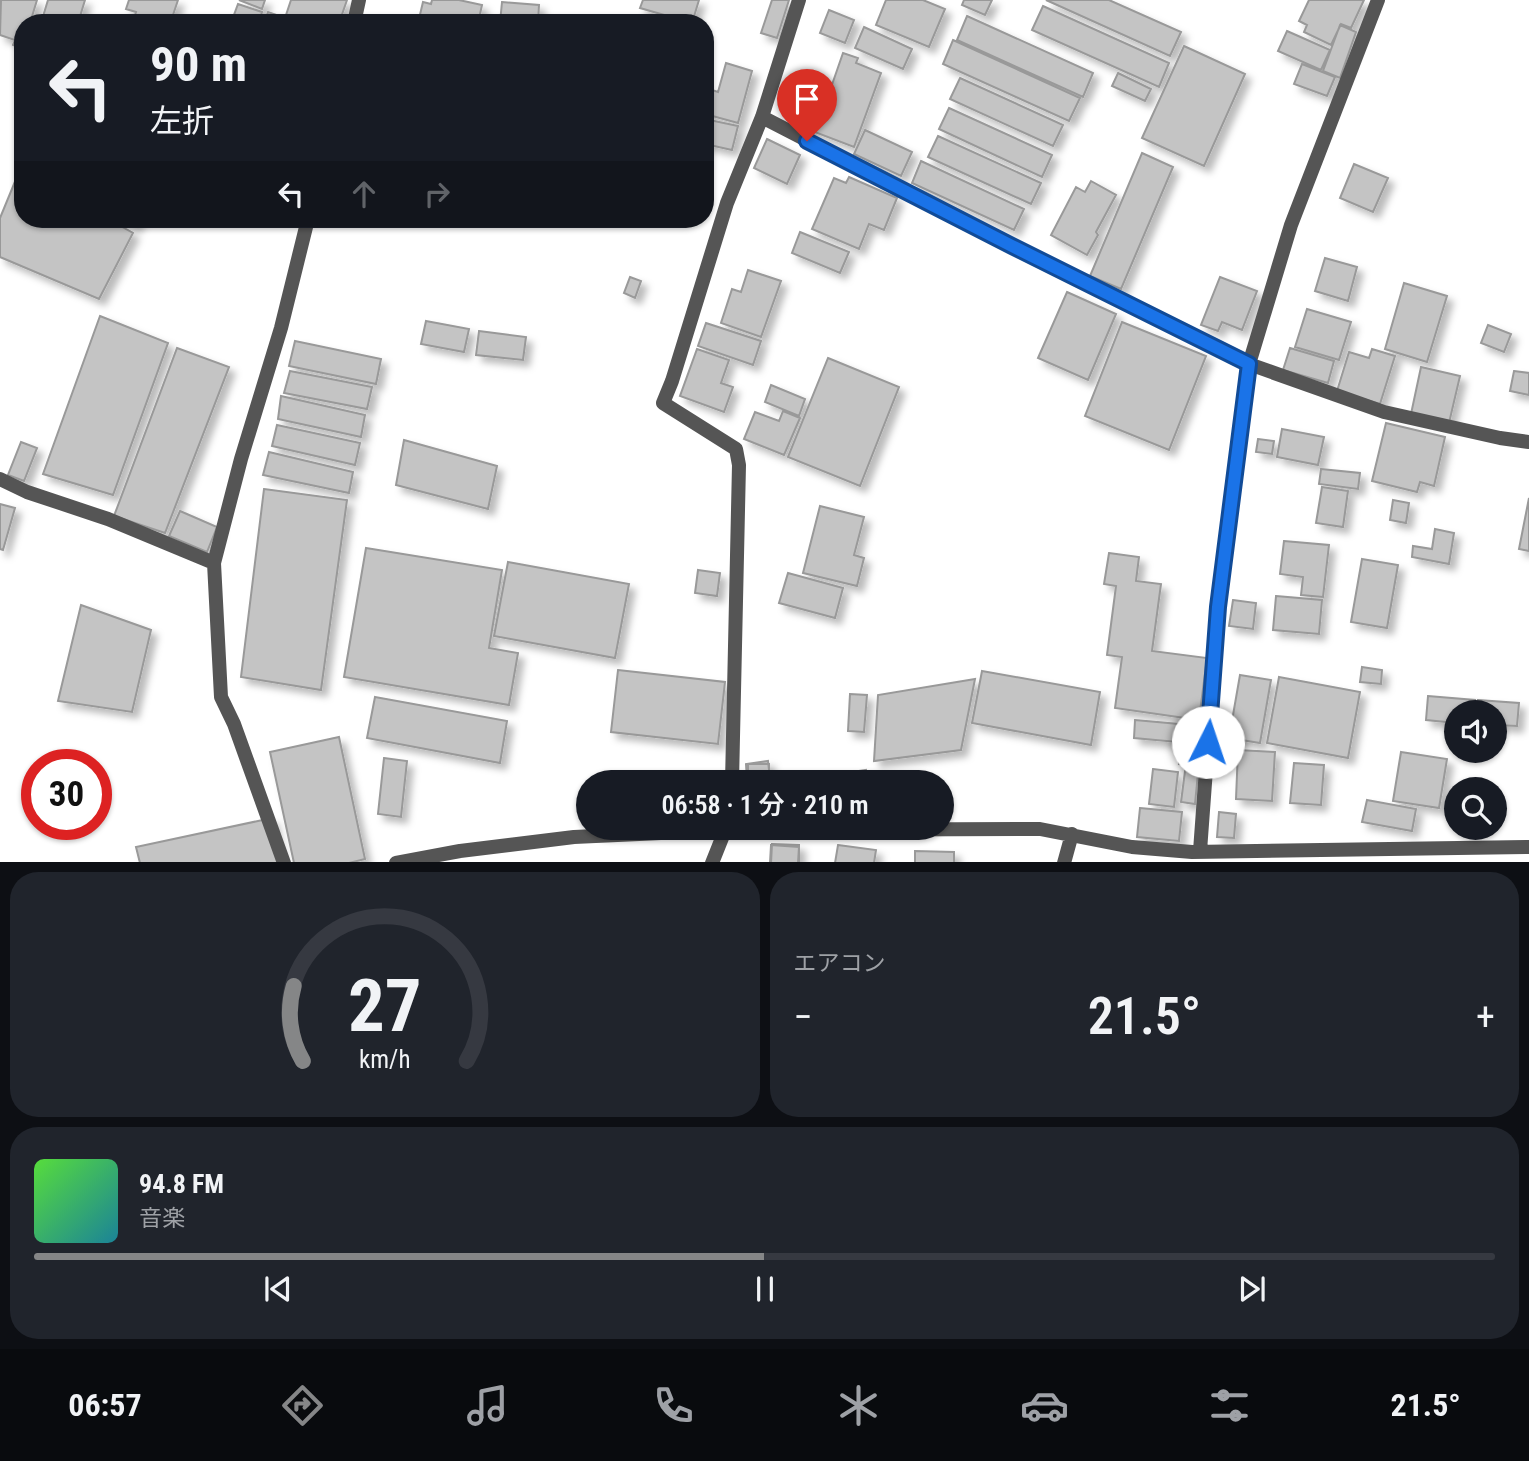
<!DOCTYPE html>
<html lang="ja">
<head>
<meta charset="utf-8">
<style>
  body { margin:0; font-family:"Roboto Condensed","Noto Sans JP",sans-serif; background:#20242c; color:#f1f3f6; height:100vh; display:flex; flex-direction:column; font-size:26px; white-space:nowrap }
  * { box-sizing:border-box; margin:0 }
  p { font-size:23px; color:#9ea1a6 }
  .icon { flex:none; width:38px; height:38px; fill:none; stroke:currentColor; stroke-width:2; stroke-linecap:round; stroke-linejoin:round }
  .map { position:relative; height:862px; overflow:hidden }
  .side { display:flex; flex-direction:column; gap:10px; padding:10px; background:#0d0f14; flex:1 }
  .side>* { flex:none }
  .guide { position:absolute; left:14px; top:14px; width:700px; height:214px; border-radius:28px; box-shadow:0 2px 5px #0004; background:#171b24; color:#f1f3f6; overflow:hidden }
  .controls { position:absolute; left:1444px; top:700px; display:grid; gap:14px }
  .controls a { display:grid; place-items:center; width:63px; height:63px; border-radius:50%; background:#171b24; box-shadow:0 2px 5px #0004; font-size:35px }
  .speed { position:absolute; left:21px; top:749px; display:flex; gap:14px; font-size:35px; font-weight:700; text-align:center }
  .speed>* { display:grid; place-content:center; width:91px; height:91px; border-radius:50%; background:#171b24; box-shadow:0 2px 5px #0004; line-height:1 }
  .speed .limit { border:10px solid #d22; background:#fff; color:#111 }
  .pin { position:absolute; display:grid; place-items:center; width:60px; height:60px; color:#fff; margin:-72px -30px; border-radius:50% 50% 50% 0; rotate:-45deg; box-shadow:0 0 7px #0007 }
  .pin .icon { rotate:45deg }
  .me { position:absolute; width:77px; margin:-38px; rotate:4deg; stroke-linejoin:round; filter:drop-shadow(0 0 5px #0008) }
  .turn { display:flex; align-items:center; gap:24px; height:147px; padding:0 21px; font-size:32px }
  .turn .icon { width:91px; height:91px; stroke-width:2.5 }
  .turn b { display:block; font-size:49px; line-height:60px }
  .lanes { display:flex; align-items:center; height:66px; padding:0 21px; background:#0003; justify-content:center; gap:35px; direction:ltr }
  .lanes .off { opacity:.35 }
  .big { font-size:52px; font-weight:600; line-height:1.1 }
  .side .widget { flex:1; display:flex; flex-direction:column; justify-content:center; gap:10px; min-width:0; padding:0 24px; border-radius:28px; background:#20242c }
  .side .dial { align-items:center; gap:0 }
  .dial svg { height:182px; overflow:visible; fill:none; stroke:#363941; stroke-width:7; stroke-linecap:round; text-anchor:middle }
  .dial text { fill:#f1f3f6; stroke:none }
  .song { display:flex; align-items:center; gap:21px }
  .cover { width:84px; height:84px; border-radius:10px; background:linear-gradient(135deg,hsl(110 70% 55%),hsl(190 70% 35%)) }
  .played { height:7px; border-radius:4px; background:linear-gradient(90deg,#858687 50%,#363941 50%) }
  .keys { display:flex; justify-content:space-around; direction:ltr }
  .heat { display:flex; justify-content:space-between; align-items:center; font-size:38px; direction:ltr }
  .side .tiles { flex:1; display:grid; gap:10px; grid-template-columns:1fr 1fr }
  .widget:last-child { grid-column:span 2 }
  .trip { position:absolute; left:576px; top:770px; width:378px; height:70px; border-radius:35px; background:#171b24; box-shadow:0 2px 5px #0004; font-weight:600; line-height:70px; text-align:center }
  .tab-bar { display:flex; height:112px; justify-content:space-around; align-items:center; background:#090b0e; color:#9ea1a6 }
  .tab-bar .icon { width:49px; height:49px }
  .tab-bar .selected { color:#858687 }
  .tab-bar b { font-size:32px; color:#f1f3f6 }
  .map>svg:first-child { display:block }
  .building { fill:#c4c4c4; stroke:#999; stroke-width:2; filter:url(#shadow) }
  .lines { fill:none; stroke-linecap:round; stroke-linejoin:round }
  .minor { stroke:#555; stroke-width:14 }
  .route-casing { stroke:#114b97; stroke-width:18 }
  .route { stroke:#1a73e8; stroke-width:12 }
</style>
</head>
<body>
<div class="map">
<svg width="1529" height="863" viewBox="0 0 1529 863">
  <defs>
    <filter id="shadow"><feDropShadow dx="6" dy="6" stdDeviation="3.5" flood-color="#0004"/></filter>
  </defs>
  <rect width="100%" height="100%" fill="#fff"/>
  <path class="building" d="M 1,0 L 37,0 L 30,23 L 23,23 L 21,48 L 13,45 L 15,40 L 0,35 Z
    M 48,0 L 85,0 L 78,23 L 41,23 Z
    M 129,0 L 178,0 L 173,15 L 180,17 L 179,23 L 133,21 L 136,12 L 126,9 Z
    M 239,0 L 265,0 L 262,9 Z
    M 291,0 L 347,0 L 339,23 L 264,23 L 268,12 L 285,18 Z
    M 432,0 L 459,0 L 482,5 L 478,23 L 418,23 L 423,2 L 431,4 Z
    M 643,0 L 699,0 L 692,23 L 640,8 Z
    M 772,0 L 789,0 L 777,38 L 761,33 Z
    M 886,0 L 923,0 L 945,9 L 929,47 L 876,25 Z
    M 964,0 L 992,0 L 985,15 L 962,5 Z
    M 1046,0 L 1109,0 L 1181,32 L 1170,56 Z
    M 1309,0 L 1364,0 L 1351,28 L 1341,24 L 1331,45 L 1304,32 L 1307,25 L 1299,21 Z
    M 502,2 L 539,5 L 538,23 L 500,23 Z
    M 238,4 L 262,12 L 259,23 L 231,23 Z
    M 1043,6 L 1169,63 L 1159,87 L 1032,30 Z
    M 829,10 L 854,20 L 845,43 L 820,33 Z
    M 967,16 L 1093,73 L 1083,97 L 957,40 Z
    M 1340,25 L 1356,32 L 1340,78 L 1323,71 Z
    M 864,27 L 912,49 L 903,69 L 855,48 Z
    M 1287,31 L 1330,50 L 1321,70 L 1278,51 Z
    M 953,40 L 1080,98 L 1069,121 L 943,64 Z
    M 1184,46 L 1245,74 L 1204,166 L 1142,138 Z
    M 843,53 L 858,58 L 856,63 L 881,73 L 854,147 L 791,123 L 802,93 L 826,102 Z
    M 726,63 L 752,71 L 738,123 L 705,114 L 706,88 L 718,92 Z
    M 1302,64 L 1335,77 L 1327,96 L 1294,84 Z
    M 1118,73 L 1151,89 L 1145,101 L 1112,86 Z
    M 960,78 L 1063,125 L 1053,146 L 950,99 Z
    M 949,108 L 1052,155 L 1042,177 L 939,129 Z
    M 705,119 L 738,126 L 732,150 L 705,144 Z
    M 865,130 L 912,152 L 901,176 L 854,154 Z
    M 938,136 L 1041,183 L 1031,204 L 928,157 Z
    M 767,139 L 800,155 L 787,184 L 754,168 Z
    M 1142,153 L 1173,167 L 1121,289 L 1090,276 Z
    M 921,161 L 1024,209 L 1014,230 L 912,183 Z
    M 1354,164 L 1388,178 L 1373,212 L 1340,198 Z
    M 21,167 L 23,168 L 23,219 L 108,219 L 133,233 L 99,299 L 0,257 L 0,218 Z
    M 849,177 L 897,198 L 884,230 L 869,224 L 859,249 L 812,229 L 834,178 L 846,183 Z
    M 1091,181 L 1116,195 L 1096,232 L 1098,235 L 1087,255 L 1051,235 L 1076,187 L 1085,192 Z
    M 122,219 L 139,219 L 135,226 Z
    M 800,232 L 849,252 L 840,273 L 792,253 Z
    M 1325,258 L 1357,267 L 1348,301 L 1315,291 Z
    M 748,270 L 781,281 L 761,337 L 721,323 L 732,289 L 741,292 Z
    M 630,277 L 641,281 L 635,298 L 624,293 Z
    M 1220,277 L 1257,291 L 1242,330 L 1222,322 L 1218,331 L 1201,325 Z
    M 1404,283 L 1447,296 L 1427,362 L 1385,349 Z
    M 1067,292 L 1116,314 L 1088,380 L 1038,358 Z
    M 1307,309 L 1351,322 L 1339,360 L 1295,347 Z
    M 100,316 L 168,343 L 113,495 L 43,474 Z
    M 426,321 L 469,329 L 464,352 L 421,344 Z
    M 1122,322 L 1206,356 L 1169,450 L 1085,416 Z
    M 706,323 L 761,341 L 753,365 L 698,346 Z
    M 1488,325 L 1511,334 L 1504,352 L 1481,343 Z
    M 479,331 L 526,337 L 523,360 L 476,355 Z
    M 295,341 L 381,359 L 376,384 L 289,366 Z
    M 177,348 L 229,367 L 165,533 L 114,516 Z
    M 1290,348 L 1334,361 L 1328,383 L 1283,370 Z
    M 697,349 L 729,360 L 721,383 L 733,387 L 724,412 L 680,396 Z
    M 1372,349 L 1395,356 L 1380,404 L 1337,391 L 1349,352 L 1369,358 Z
    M 828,358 L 899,387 L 860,486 L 788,457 Z
    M 1421,367 L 1460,376 L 1449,423 L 1411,414 Z
    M 290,371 L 372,387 L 367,409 L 284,393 Z
    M 1514,371 L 1529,373 L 1529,395 L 1510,391 Z
    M 771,385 L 805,399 L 799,416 L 765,402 Z
    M 281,396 L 365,415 L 361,437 L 278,419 Z
    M 783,411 L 800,418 L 784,455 L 744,439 L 755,412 L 779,421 Z
    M 1386,423 L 1445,437 L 1434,486 L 1420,482 L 1417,492 L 1372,481 Z
    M 277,425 L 360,443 L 355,465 L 272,446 Z
    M 1282,429 L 1324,437 L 1318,465 L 1277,457 Z
    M 1258,439 L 1274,441 L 1272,454 L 1256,452 Z
    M 404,440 L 497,466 L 488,509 L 396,485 Z
    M 21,442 L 37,448 L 24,481 L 8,475 Z
    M 269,452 L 353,472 L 349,493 L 263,475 Z
    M 1321,469 L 1360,473 L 1358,489 L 1319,484 Z
    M 1322,487 L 1348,491 L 1343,527 L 1316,523 Z
    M 264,489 L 347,500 L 321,690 L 241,677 Z
    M 1529,498 L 1529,551 L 1519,549 Z
    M 1393,500 L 1409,503 L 1406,523 L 1390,520 Z
    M 0,504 L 15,508 L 3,550 L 0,549 Z
    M 820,506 L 864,517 L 854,555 L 864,558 L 857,586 L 803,573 Z
    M 180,511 L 217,527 L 207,552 L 169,536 Z
    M 1435,529 L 1454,533 L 1449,564 L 1412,557 L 1413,546 L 1432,549 Z
    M 1284,541 L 1329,545 L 1323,597 L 1301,595 L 1303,577 L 1280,574 Z
    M 366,548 L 502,570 L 489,648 L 518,653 L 509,705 L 344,677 Z
    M 1109,553 L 1139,557 L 1136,581 L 1161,584 L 1152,651 L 1207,658 L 1199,720 L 1115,708 L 1122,657 L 1107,655 L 1116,586 L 1104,584 Z
    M 1362,559 L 1398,565 L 1387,628 L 1351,622 Z
    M 508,562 L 629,584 L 615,658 L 494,636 Z
    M 698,570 L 720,573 L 717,596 L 695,593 Z
    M 788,573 L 843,588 L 835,618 L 779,603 Z
    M 1276,596 L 1322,600 L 1319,634 L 1273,630 Z
    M 1233,600 L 1256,603 L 1253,629 L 1229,626 Z
    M 81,605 L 151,630 L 132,712 L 58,701 Z
    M 1362,667 L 1382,670 L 1381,684 L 1360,682 Z
    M 618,670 L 725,682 L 718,744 L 611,732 Z
    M 982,671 L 1100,692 L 1091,745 L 972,723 Z
    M 1240,675 L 1271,680 L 1260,743 L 1229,738 Z
    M 1279,677 L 1360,692 L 1348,758 L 1267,743 Z
    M 975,679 L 961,750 L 874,761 L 878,695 Z
    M 850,694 L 867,695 L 864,732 L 848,731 Z
    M 1428,696 L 1475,700 L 1474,712 L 1456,712 L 1456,723 L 1426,720 Z
    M 375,697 L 507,721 L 500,763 L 367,738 Z
    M 1478,700 L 1519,703 L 1517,726 L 1494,725 L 1494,712 L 1478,712 Z
    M 1135,720 L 1179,724 L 1177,742 L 1134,738 Z
    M 1182,732 L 1201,734 L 1199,766 L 1179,764 Z
    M 339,737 L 365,859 L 349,863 L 294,863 L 270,752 Z
    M 1238,750 L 1275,752 L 1272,801 L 1236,799 Z
    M 1401,752 L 1447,759 L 1439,808 L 1393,801 Z
    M 384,758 L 407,761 L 401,817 L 378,814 Z
    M 768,761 L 770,779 L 747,781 L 746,764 Z
    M 1294,763 L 1324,765 L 1321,805 L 1290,803 Z
    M 748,764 L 769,764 L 769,779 L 748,779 Z
    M 1153,769 L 1178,772 L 1174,807 L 1149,804 Z
    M 866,770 L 868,782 L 820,782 L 819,777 Z
    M 1185,771 L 1198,773 L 1195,804 L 1181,802 Z
    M 1367,800 L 1416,809 L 1412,831 L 1362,822 Z
    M 1140,808 L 1182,812 L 1179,841 L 1137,837 Z
    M 1219,812 L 1236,814 L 1234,838 L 1217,837 Z
    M 272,818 L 281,863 L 140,863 L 136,847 Z
    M 772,844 L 799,845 L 799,863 L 771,863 Z
    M 771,845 L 799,847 L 798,863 L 770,863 Z
    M 838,845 L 876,850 L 874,863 L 835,863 Z
    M 915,851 L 954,852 L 954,863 L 915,863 Z"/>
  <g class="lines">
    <path class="minor" d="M 354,23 L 359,0
      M 762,117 L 1012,246 L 1249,364 L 1384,412 L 1500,438 L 1529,442
      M 0,479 L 27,492 L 108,519 L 214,563
      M 732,782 L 739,465 L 736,449 L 663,403 L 672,381 L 727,203 L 762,117 L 799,0
      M 1200,851 L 1218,606 L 1249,364 L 1291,225 L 1378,0
      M 284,863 L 234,724 L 221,697 L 214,563 L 241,459 L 281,328 L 308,219
      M 396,863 L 460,851 L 574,837 L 726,830 L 1040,829 L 1132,847 L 1192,852 L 1529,847
      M 712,863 L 726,828
      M 1064,863 L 1072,834"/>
  </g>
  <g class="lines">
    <g class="route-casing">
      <path id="route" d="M 807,141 L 1012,246 L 1249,364 L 1218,607 L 1208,742"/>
    </g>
    <use href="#route" class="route"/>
  </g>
</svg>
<div class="controls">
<a><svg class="icon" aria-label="sound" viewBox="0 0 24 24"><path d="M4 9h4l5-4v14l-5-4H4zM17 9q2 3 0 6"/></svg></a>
<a><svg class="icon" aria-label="search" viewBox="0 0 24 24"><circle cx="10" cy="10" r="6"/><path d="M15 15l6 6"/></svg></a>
</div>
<div class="speed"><div class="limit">30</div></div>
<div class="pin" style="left:807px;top:141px;background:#d93025"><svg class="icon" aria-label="arrive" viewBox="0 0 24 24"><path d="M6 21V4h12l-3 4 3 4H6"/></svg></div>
<svg class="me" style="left:1208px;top:742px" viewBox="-20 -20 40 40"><circle r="19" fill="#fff"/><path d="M0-13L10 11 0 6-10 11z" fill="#1a73e8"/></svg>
<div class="trip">06:58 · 1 分 · 210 m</div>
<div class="guide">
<div class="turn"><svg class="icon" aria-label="left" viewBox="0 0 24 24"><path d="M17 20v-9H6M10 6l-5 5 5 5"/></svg><div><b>90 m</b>左折</div></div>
<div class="lanes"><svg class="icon" aria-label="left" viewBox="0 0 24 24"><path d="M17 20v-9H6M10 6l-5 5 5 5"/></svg><svg class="icon off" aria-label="ahead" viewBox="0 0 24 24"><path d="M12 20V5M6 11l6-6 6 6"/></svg><svg class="icon off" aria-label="right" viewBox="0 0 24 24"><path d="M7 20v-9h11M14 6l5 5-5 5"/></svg></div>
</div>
</div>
<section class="side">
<div class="tiles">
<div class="widget dial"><svg viewBox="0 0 100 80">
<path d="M14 69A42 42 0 1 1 86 69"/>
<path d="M14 69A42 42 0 0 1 10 36" stroke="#858687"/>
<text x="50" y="56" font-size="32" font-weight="700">27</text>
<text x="50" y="72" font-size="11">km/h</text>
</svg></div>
<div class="widget"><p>エアコン</p>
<div class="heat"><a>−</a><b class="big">21.5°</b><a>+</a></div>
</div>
<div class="widget">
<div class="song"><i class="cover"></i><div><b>94.8 FM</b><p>音楽</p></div></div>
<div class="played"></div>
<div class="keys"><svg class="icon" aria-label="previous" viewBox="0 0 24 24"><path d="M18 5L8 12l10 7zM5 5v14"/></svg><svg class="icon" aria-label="pause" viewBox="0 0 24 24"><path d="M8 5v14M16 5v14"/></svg><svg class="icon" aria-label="next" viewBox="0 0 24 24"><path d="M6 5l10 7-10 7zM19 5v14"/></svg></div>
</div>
</div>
</section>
<nav class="tab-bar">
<b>06:57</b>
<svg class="icon selected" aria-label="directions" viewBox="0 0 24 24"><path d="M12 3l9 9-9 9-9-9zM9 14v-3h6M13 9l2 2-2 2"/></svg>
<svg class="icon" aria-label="music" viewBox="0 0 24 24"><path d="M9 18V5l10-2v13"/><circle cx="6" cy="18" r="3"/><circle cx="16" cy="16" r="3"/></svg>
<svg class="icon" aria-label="phone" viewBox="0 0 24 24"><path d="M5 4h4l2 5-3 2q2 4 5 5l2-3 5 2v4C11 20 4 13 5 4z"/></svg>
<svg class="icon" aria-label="climate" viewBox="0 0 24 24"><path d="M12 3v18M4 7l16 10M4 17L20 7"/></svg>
<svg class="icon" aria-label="car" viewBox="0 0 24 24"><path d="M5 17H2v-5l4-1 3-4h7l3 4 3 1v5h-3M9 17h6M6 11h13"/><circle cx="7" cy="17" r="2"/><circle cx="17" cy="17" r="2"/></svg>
<svg class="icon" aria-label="filters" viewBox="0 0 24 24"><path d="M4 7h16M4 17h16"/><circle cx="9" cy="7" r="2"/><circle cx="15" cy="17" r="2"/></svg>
<b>21.5°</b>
</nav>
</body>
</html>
